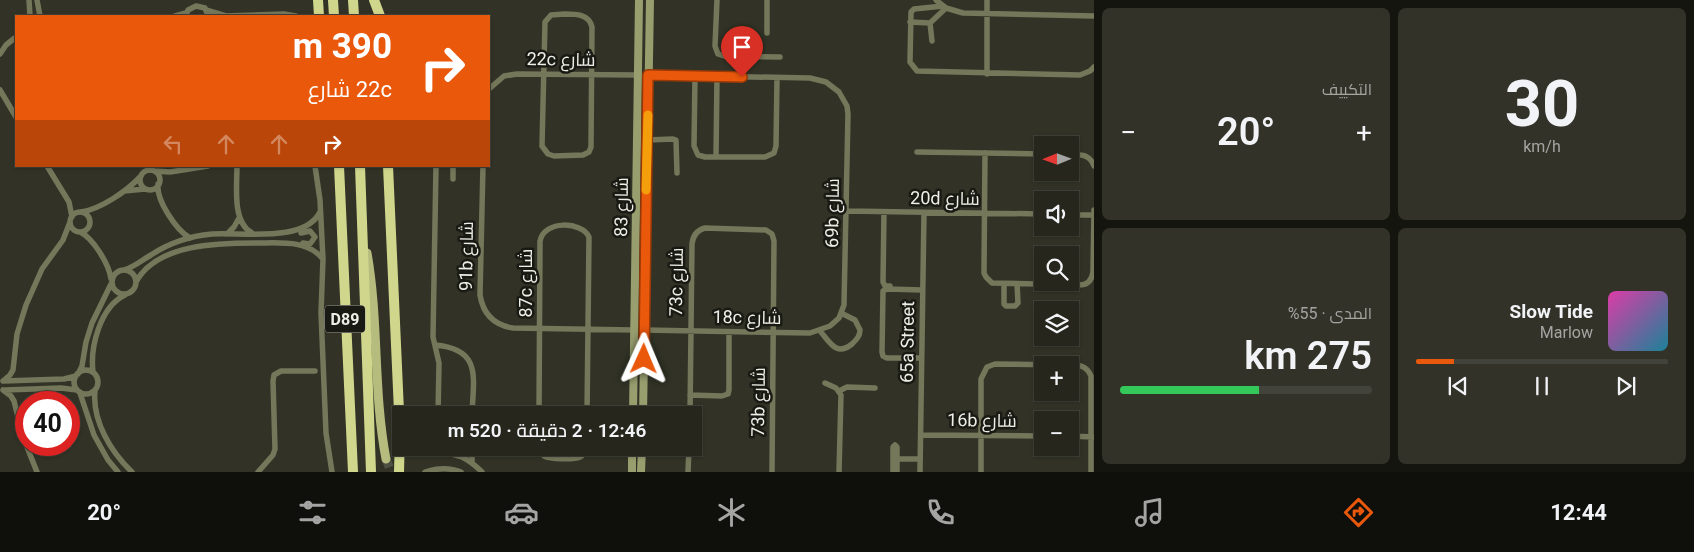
<!DOCTYPE html>
<html lang="ar">
<head>
<meta charset="utf-8">
<style>
  body { margin:0; font-family:Roboto,Cairo,sans-serif; background:#323229; color:#f1f3f6; direction:rtl; height:100vh; display:flex; flex-direction:column; font-size:19px; white-space:nowrap }
  * { box-sizing:border-box; margin:0 }
  p { font-size:16px; color:#a4a5a3 }
  .icon { flex:none; width:28px; height:28px; fill:none; stroke:currentColor; stroke-width:2; stroke-linecap:round; stroke-linejoin:round }
  .map { position:relative; flex:1; overflow:hidden; direction:ltr }
  .details { display:flex; flex-direction:column; gap:8px; padding:8px; background:#15150f; width:600px }
  .details>* { flex:none }
  .top-card { position:absolute; left:15px; top:15px; width:475px; height:152px; border-radius:0px; box-shadow:0 1px 4px #0004,0 0 0 1px #42433b; direction:rtl; background:#ea580c; color:#fff; overflow:hidden }
  .needle { width:32px; rotate:269deg }
  .tools { position:absolute; left:1034px; top:136px; display:grid; gap:10px }
  .tools a { display:grid; place-items:center; width:45px; height:45px; border-radius:0px; background:#26261c; box-shadow:0 1px 4px #0004,0 0 0 1px #42433b; font-size:25px }
  .speed { position:absolute; left:15px; top:391px; display:flex; gap:10px; font-size:25px; font-weight:700; text-align:center }
  .speed>* { display:grid; place-content:center; width:65px; height:65px; border-radius:50%; background:#26261c; box-shadow:0 1px 4px #0004,0 0 0 1px #42433b; line-height:1 }
  .speed .limit { border:8px solid #d22; background:#fff; color:#111 }
  .pin { position:absolute; display:grid; place-items:center; width:42px; height:42px; color:#fff; margin:-51px -21px; border-radius:50% 50% 50% 0; rotate:-45deg; box-shadow:0 0 5px #0007 }
  .pin .icon { rotate:45deg }
  .me { position:absolute; width:55px; margin:-28px; rotate:1deg; stroke-linejoin:round; filter:drop-shadow(0 0 4px #0008) }
  .turn { display:flex; align-items:center; gap:18px; height:105px; padding:0 15px; font-size:22px }
  .turn .icon { width:65px; height:65px; stroke-width:2.5 }
  .turn b { display:block; font-size:35px; line-height:42px }
  .lanes { display:flex; align-items:center; height:48px; padding:0 15px; background:#0003; justify-content:center; gap:25px; direction:ltr }
  .lanes .off { opacity:.35 }
  .big { font-size:38px; font-weight:600; line-height:1.1 }
  .details .tile { flex:1; display:flex; flex-direction:column; justify-content:center; gap:8px; min-width:0; padding:0 18px; border-radius:8px; background:#323229 }
  .details .dial { align-items:center; gap:0 }
  .dial b { font-size:65px; line-height:1 }
  .song { display:flex; align-items:center; gap:15px }
  .cover { width:60px; height:60px; border-radius:8px; background:linear-gradient(135deg,hsl(320 70% 55%),hsl(190 70% 35%)) }
  .played { height:5px; border-radius:2px; background:linear-gradient(90deg,#ea580c 15%,#42433b 15%) }
  .keys { display:flex; justify-content:space-around; direction:ltr }
  .heat { display:flex; justify-content:space-between; align-items:center; font-size:28px; direction:ltr }
  .charge { height:8px; border-radius:4px; background:linear-gradient(90deg,#34c759 55%,#42433b 0) }
  .details .tiles { flex:1; display:grid; gap:8px; grid-template-columns:repeat(2,1fr) }
  .trip { position:absolute; left:392px; top:406px; width:310px; height:50px; border-radius:0px; background:#26261c; box-shadow:0 1px 4px #0004,0 0 0 1px #42433b; font-weight:600; line-height:50px; text-align:center; direction:rtl }
  .tab-bar { display:flex; height:80px; justify-content:space-around; align-items:center; background:#0f0f0b; color:#a4a5a3 }
  .tab-bar .icon { width:35px; height:35px }
  .tab-bar .active { color:#ea580c }
  .tab-bar b { font-size:22px; color:#f1f3f6 }
  main { display:flex; flex:1; min-height:0 }
  .map>svg:first-child { display:block }
  .lines { fill:none; stroke-linecap:round; stroke-linejoin:round }
  .primary-tunnel { stroke:#4e4f43; stroke-width:9; stroke-dasharray:9 4.5; stroke-linecap:butt }
  .street { stroke:#74775a; stroke-width:5.5 }
  .secondary { stroke:#999e6f; stroke-width:8 }
  .primary { stroke:#b6bc7e; stroke-width:9 }
  .highway { stroke:#d0d78c; stroke-width:10 }
  .route-casing { stroke:#983908; stroke-width:12 }
  .route { stroke:#ea580c; stroke-width:9 }
  .slow { stroke:#f59e0b; stroke-width:9 }
  .labels { text-anchor:middle; dominant-baseline:central; stroke-width:5; stroke-linejoin:round; paint-order:stroke }
  .shield { fill:#1a1a14; stroke:#aeaea7; stroke-width:1 }
  .shield-label { font-size:16px; font-weight:bold; fill:#edeee6 }
  .street-label { font-size:18px; fill:#edeee6; stroke:#1a1a14 }
</style>
</head>
<body>
<main>
<section class="details">
<div class="tiles">
<div class="tile dial"><b>30</b><p>km/h</p></div>
<div class="tile"><p>التكييف</p>
<div class="heat"><a>−</a><b class="big">20°</b><a>+</a></div>
</div>
<div class="tile">
<div class="song"><i class="cover"></i><div><b>Slow Tide</b><p>Marlow</p></div></div>
<div class="played"></div>
<div class="keys"><svg class="icon" aria-label="previous" viewBox="0 0 24 24"><path d="M18 5L8 12l10 7zM5 5v14"/></svg><svg class="icon" aria-label="pause" viewBox="0 0 24 24"><path d="M8 5v14M16 5v14"/></svg><svg class="icon" aria-label="next" viewBox="0 0 24 24"><path d="M6 5l10 7-10 7zM19 5v14"/></svg></div>
</div>
<div class="tile"><p>المدى · 55%</p><b class="big">275 km</b><div class="charge"></div></div>
</div>
</section>
<div class="map">
<svg width="1094" height="472" viewBox="0 0 1094 472">
  <rect width="100%" height="100%" fill="#323326"/>
  <g class="lines">
    <path class="primary-tunnel" d="M 386,459 L 391,472"/>
    <path class="street" d="M 29,0 L 30,16
      M 37,0 L 40,16
      M 717,0 L 715,46 L 718,54 L 724,56 L 780,57
      M 936,0 L 946,8 L 963,13 L 1094,16
      M 943,6 L 914,9 L 911,12 L 910,62 L 917,71 L 1080,75 L 1090,71 L 1094,67
      M 206,10 L 226,16
      M 565,14 C 576,14 589,14 592,27 L 591,147 L 589,152 L 583,155 L 554,156 L 548,154 L 542,146 L 545,22 L 551,15 Z
      M 175,16 L 186,13
      M 186,16 L 188,10 L 196,6 L 205,8 L 208,16
      M 224,16 L 284,14 L 296,16
      M 910,22 L 930,23 L 932,41
      M 930,23 L 946,8
      M 767,33 L 767,0
      M 0,54 L 6,45 L 16,37
      M 987,74 L 987,0
      M 695,76 L 694,146 L 698,155 L 705,157 L 765,157 L 774,153 L 776,146 L 777,78
      M 742,77 L 742,56
      M 489,89 L 504,76 L 517,74 L 638,75
      M 0,90 L 16,117
      M 647,140 L 673,139 L 676,140 L 677,173
      M 917,152 L 1042,154
      M 985,153 L 984,273 L 986,277 L 992,283 L 1079,285 C 1088,285 1092,280 1093,272 L 1094,210
      M 1070,154 C 1081,155 1090,154 1094,166
      M 716,157 L 717,76
      M 47,166 L 69,202 L 72,217
      M 237,166 C 237,187 232,222 252,233
      M 315,166 L 320,200 L 323,259 L 321,313 L 326,433 L 332,472
      M 436,166 L 433,337 L 439,363 L 438,415
      M 453,166 L 453,179
      M 483,166 L 480,295 C 483,314 494,325 513,328 L 634,330
      M140 180a10 10 0 1 1 20 0a10 10 0 1 1-20 0Z
      M 154,171 L 170,172 L 208,166
      M 158,184 C 156,200 176,230 190,238
      M 124,191 L 145,189
      M 847,211 L 1042,214
      M 81,212 C 101,209 127,191 141,176
      M 884,212 L 883,282 L 885,286 L 890,286
      M70 222a10 10 0 1 1 20 0a10 10 0 1 1-20 0Z
      M 1070,215 L 1094,215
      M 80,232 C 93,238 109,264 111,279
      M 301,233 L 310,231 L 315,237 L 310,244 L 303,243
      M 227,234 L 234,227 L 239,218
      M112 282a12 12 0 1 1 24 0a12 12 0 1 1-24 0Z
      M 124,270 C 134,267 142,260 151,255 C 169,243 191,236 212,234 C 242,232 305,243 320,212
      M 136,282 C 157,243 220,243 258,243 C 280,243 307,240 322,258
      M 1004,284 L 1004,304 L 1006,306 L 1015,306 L 1018,303 L 1017,284
      M 644,330 L 810,333 L 830,326 L 839,318 L 844,305 L 848,114 L 847,106 L 839,92 L 826,82 L 810,78 L 648,75
      M 820,331 C 830,342 836,357 852,344 C 857,339 860,336 860,330 L 855,320 L 841,313
      M 435,345 C 483,349 473,379 472,415
      M 921,358 L 887,358 L 883,356 L 882,352 L 883,291 L 887,289 L 922,290
      M 1070,365 C 1080,365 1087,366 1091,376 L 1091,472
      M74 382a12 12 0 1 1 24 0a12 12 0 1 1-24 0Z
      M 93,372 C 90,347 100,307 125,295
      M 78,374 L 82,366 L 86,342 L 92,323 L 111,284
      M 3,381 L 10,375 L 13,370 L 17,334 L 26,305 L 42,269 L 63,240 L 70,222
      M 3,381 L 64,379 L 76,376
      M 825,383 L 836,388 L 841,395 L 839,472
      M 3,390 L 11,396 L 14,401 L 23,437 L 37,472
      M 5,390 L 61,388 L 77,390
      M 95,391 C 92,421 111,452 132,472
      M 839,391 L 847,387 L 875,388
      M 80,393 L 94,435 L 108,460 L 118,472
      M 690,395 L 722,396 L 728,394 L 729,390 L 729,332
      M 539,415 L 540,241 C 544,220 582,221 589,237 L 587,415
      M 690,415 L 692,244 C 693,235 697,230 705,228 L 766,230 L 772,234 L 774,241 L 772,472
      M 921,435 L 1042,436
      M 1070,436 L 1093,437
      M 440,448 C 446,454 454,454 462,457 C 470,461 476,466 482,472
      M 539,448 L 544,456 C 550,459 573,460 580,457 C 584,455 585,452 586,448
      M 897,459 L 920,459
      M 472,462 L 472,448
      M 258,472 L 273,455 L 275,449 L 273,381 L 274,375 L 281,371 L 315,371
      M 425,472 C 437,468 449,467 461,472
      M 688,472 L 689,448
      M 893,472 L 893,447 L 895,445 L 897,447 L 897,472
      M 920,472 L 924,213
      M 981,472 L 981,379 L 987,367 L 995,364 L 1062,365"/>
    <path class="secondary" d="M 633,415 L 639,0
      M 643,415 L 650,0
      M 632,472 L 632,448
      M 641,472 L 642,448"/>
    <path class="primary" d="M 367,253 C 379,321 373,391 386,459"/>
    <path class="highway" d="M 318,0 L 319,16
      M 333,0 L 334,16
      M 353,0 L 354,16
      M 374,0 L 380,16
      M 339,166 L 353,472
      M 360,166 L 371,472
      M 388,166 L 400,434 L 399,472"/>
  </g>
  <g class="lines">
    <g class="route-casing">
      <path id="route" d="M 644,359 L 648,75 L 742,77"/>
    </g>
    <use href="#route" class="route"/>
    <path class="slow" d="M 646,190 L 648,115"/>
  </g>
  <g class="labels">
    <rect class="shield" x="325" y="305.5" width="40" height="27" rx="4"/>
    <g class="shield-label">
      <text x="345" y="319">D89</text>
    </g>
    <g class="street-label">
      <text transform="translate(561 59) rotate(1)">22c شارع</text>
      <text transform="translate(945 198) rotate(1)">20d شارع</text>
      <text transform="translate(621 207) rotate(-89)">شارع 83</text>
      <text transform="translate(832 213) rotate(-89)">69b شارع</text>
      <text transform="translate(466 256) rotate(-89)">91b شارع</text>
      <text transform="translate(676 282) rotate(-89)">73c شارع</text>
      <text transform="translate(525 283) rotate(-90)">87c شارع</text>
      <text transform="translate(747 317) rotate(1)">18c شارع</text>
      <text transform="translate(907 342) rotate(-89)">65a Street</text>
      <text transform="translate(758 402) rotate(-89)">73b شارع</text>
      <text transform="translate(982 420) rotate(1)">16b شارع</text>
    </g>
  </g>
</svg>
<div class="tools">
<a><svg class="needle" viewBox="-14 -14 28 28"><path d="M0-13l5 13h-10z" fill="#e53935"/><path d="M0 13l5-13h-10z" fill="#a4a5a3"/></svg></a>
<a><svg class="icon" aria-label="sound" viewBox="0 0 24 24"><path d="M4 9h4l5-4v14l-5-4H4zM17 9q2 3 0 6"/></svg></a>
<a><svg class="icon" aria-label="search" viewBox="0 0 24 24"><circle cx="10" cy="10" r="6"/><path d="M15 15l6 6"/></svg></a>
<a><svg class="icon" aria-label="layers" viewBox="0 0 24 24"><path d="M12 4l9 5-9 5-9-5zM3 14l9 5 9-5"/></svg></a>
<a>+</a>
<a>−</a>
</div>
<div class="speed"><div class="limit">40</div></div>
<div class="pin" style="left:742px;top:77px;background:#d93025"><svg class="icon" aria-label="arrive" viewBox="0 0 24 24"><path d="M6 21V4h12l-3 4 3 4H6"/></svg></div>
<svg class="me" style="left:644px;top:359px" viewBox="-20 -20 40 40"><path d="M0-17L14 15 0 8-14 15z" fill="#ea580c" stroke="#fff" stroke-width="4"/></svg>
<div class="trip">12:46 · 2 دقيقة · 520 m</div>
<div class="top-card">
<div class="turn"><svg class="icon" aria-label="right" viewBox="0 0 24 24"><path d="M7 20v-9h11M14 6l5 5-5 5"/></svg><div><b>390 m</b>22c شارع</div></div>
<div class="lanes"><svg class="icon off" aria-label="left" viewBox="0 0 24 24"><path d="M17 20v-9H6M10 6l-5 5 5 5"/></svg><svg class="icon off" aria-label="ahead" viewBox="0 0 24 24"><path d="M12 20V5M6 11l6-6 6 6"/></svg><svg class="icon off" aria-label="ahead" viewBox="0 0 24 24"><path d="M12 20V5M6 11l6-6 6 6"/></svg><svg class="icon" aria-label="right" viewBox="0 0 24 24"><path d="M7 20v-9h11M14 6l5 5-5 5"/></svg></div>
</div>
</div>
</main>
<nav class="tab-bar">
<b>12:44</b>
<svg class="icon active" aria-label="directions" viewBox="0 0 24 24"><path d="M12 3l9 9-9 9-9-9zM9 14v-3h6M13 9l2 2-2 2"/></svg>
<svg class="icon" aria-label="music" viewBox="0 0 24 24"><path d="M9 18V5l10-2v13"/><circle cx="6" cy="18" r="3"/><circle cx="16" cy="16" r="3"/></svg>
<svg class="icon" aria-label="phone" viewBox="0 0 24 24"><path d="M5 4h4l2 5-3 2q2 4 5 5l2-3 5 2v4C11 20 4 13 5 4z"/></svg>
<svg class="icon" aria-label="climate" viewBox="0 0 24 24"><path d="M12 3v18M4 7l16 10M4 17L20 7"/></svg>
<svg class="icon" aria-label="car" viewBox="0 0 24 24"><path d="M5 17H2v-5l4-1 3-4h7l3 4 3 1v5h-3M9 17h6M6 11h13"/><circle cx="7" cy="17" r="2"/><circle cx="17" cy="17" r="2"/></svg>
<svg class="icon" aria-label="filters" viewBox="0 0 24 24"><path d="M4 7h16M4 17h16"/><circle cx="9" cy="7" r="2"/><circle cx="15" cy="17" r="2"/></svg>
<b>20°</b>
</nav>
</body>
</html>
